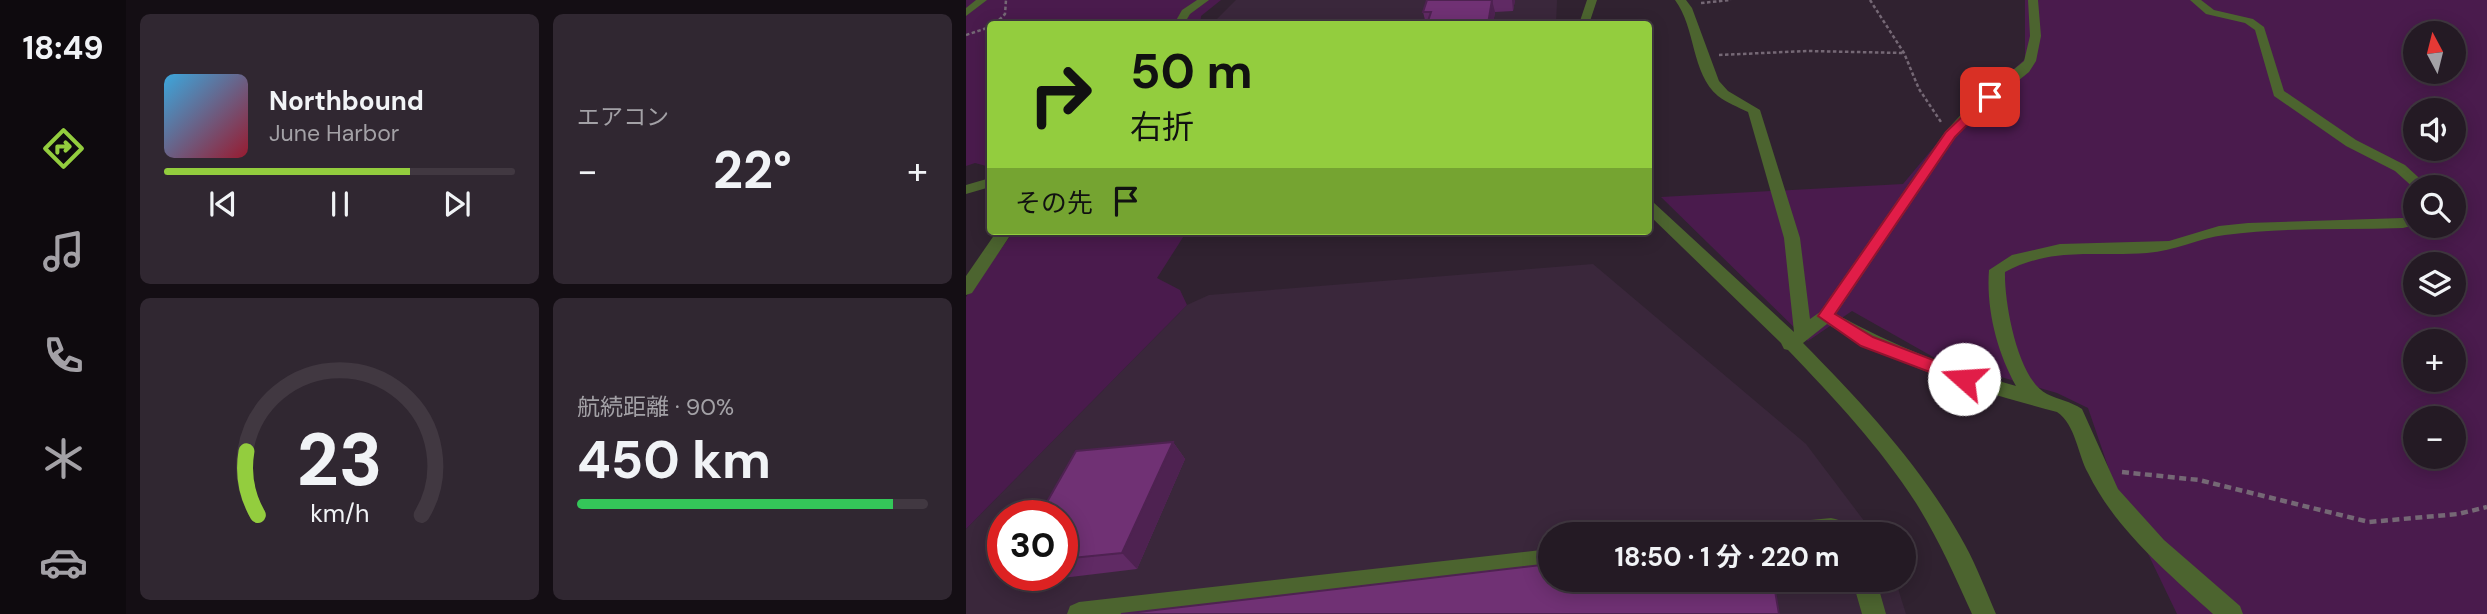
<!DOCTYPE html>
<html lang="ja">
<head>
<meta charset="utf-8">
<style>
  body { margin:0; font-family:"DM Sans","Noto Sans JP",sans-serif; background:#302731; color:#f1f3f6; height:100vh; display:flex; flex-direction:column; font-size:26px; white-space:nowrap }
  * { box-sizing:border-box; margin:0 }
  p { font-size:23px; color:#a3a1a6 }
  .icon { flex:none; width:38px; height:38px; fill:none; stroke:currentColor; stroke-width:2; stroke-linecap:round; stroke-linejoin:round }
  .map { position:relative; flex:1; overflow:hidden }
  .details { display:flex; flex-direction:column; gap:14px; padding:14px; background:#140e14; width:840px }
  .details>* { flex:none }
  .hud { position:absolute; left:21px; top:21px; width:665px; height:214px; border-radius:7px; box-shadow:0 4px 18px #0003,0 0 0 2px #413841; background:#93cd3e; color:#111; overflow:hidden }
  .needle { width:46px; rotate:353deg }
  .fabs { position:absolute; left:1437px; top:21px; display:grid; gap:14px }
  .fabs a { display:grid; place-items:center; width:63px; height:63px; border-radius:50%; background:#241a24; box-shadow:0 4px 18px #0003,0 0 0 2px #413841; font-size:35px }
  .speed { position:absolute; left:21px; top:500px; display:flex; gap:14px; font-size:35px; font-weight:700; text-align:center }
  .speed>* { display:grid; place-content:center; width:91px; height:91px; border-radius:50%; background:#241a24; box-shadow:0 4px 18px #0003,0 0 0 2px #413841; line-height:1 }
  .speed .limit { border:10px solid #d22; background:#fff; color:#111 }
  .pin { position:absolute; display:grid; place-items:center; width:60px; height:60px; color:#fff; margin:-30px; border-radius:14px; box-shadow:0 4px 10px #0006 }
  .me { position:absolute; width:77px; margin:-38px; rotate:289deg; stroke-linejoin:round; filter:drop-shadow(0 0 5px #0008) }
  .turn { display:flex; align-items:center; gap:24px; height:147px; padding:0 28px; font-size:32px }
  .turn .icon { width:91px; height:91px; stroke-width:2.5 }
  .turn b { display:block; font-size:49px; line-height:60px }
  .then { display:flex; align-items:center; height:66px; padding:0 28px; background:#0003; gap:14px; font-size:26px }
  .big { font-size:52px; font-weight:700; line-height:1.1 }
  .details .tile { flex:1; display:flex; flex-direction:column; justify-content:center; gap:10px; min-width:0; padding:0 24px; border-radius:10px; background:#302731 }
  .details .dial { align-items:center; gap:0 }
  .dial svg { height:182px; overflow:visible; fill:none; stroke:#413841; stroke-width:7; stroke-linecap:round; text-anchor:middle }
  .dial text { fill:#f1f3f6; stroke:none }
  .song { display:flex; align-items:center; gap:21px }
  .cover { width:84px; height:84px; border-radius:10px; background:linear-gradient(135deg,hsl(200 70% 55%),hsl(350 70% 35%)) }
  .played { height:7px; border-radius:4px; background:linear-gradient(90deg,#93cd3e 70%,#413841 70%) }
  .keys { display:flex; justify-content:space-around; direction:ltr }
  .heat { display:flex; justify-content:space-between; align-items:center; font-size:38px; direction:ltr }
  .charge { height:10px; border-radius:5px; background:linear-gradient(90deg,#34c759 90%,#413841 0) }
  .details .tiles { flex:1; display:grid; gap:14px; grid-template-columns:repeat(2,1fr) }
  .trip { position:absolute; left:572px; top:522px; width:378px; height:70px; border-radius:35px; background:#241a24; box-shadow:0 4px 18px #0003,0 0 0 2px #413841; font-weight:700; line-height:70px; text-align:center }
  main { display:flex; flex:1; min-height:0 }
  .tabs { display:flex; flex-direction:column; width:126px; justify-content:space-around; align-items:center; background:#0e0a0e; color:#a3a1a6 }
  .tabs .icon { width:49px; height:49px }
  .tabs .active { color:#93cd3e }
  .tabs b { font-size:32px; color:#f1f3f6 }
  .map>svg:first-child { display:block }
  .built { fill:#3a273b; fill-rule:evenodd }
  .green { fill:#4a1b4d; fill-rule:evenodd }
  .lines { fill:none; stroke-linecap:round; stroke-linejoin:round }
  .path-far1 { stroke:#756875; stroke-width:2.5; stroke-dasharray:3.5 2.5; stroke-linecap:butt }
  .path { stroke:#756875; stroke-width:4.5; stroke-dasharray:7 4.5; stroke-linecap:butt }
  .minor { fill:#4c642f; fill-rule:evenodd }
  .wall { fill:#602a64 }
  .shaded-wall { fill:#4e2251 }
  .building { fill:#703174; stroke:#4e2251; stroke-width:2 }
  .route { fill:#e11d48; stroke:#92132f; stroke-width:2 }
</style>
</head>
<body>
<main>
<nav class="tabs">
<b>18:49</b>
<svg class="icon active" aria-label="directions" viewBox="0 0 24 24"><path d="M12 3l9 9-9 9-9-9zM9 14v-3h6M13 9l2 2-2 2"/></svg>
<svg class="icon" aria-label="music" viewBox="0 0 24 24"><path d="M9 18V5l10-2v13"/><circle cx="6" cy="18" r="3"/><circle cx="16" cy="16" r="3"/></svg>
<svg class="icon" aria-label="phone" viewBox="0 0 24 24"><path d="M5 4h4l2 5-3 2q2 4 5 5l2-3 5 2v4C11 20 4 13 5 4z"/></svg>
<svg class="icon" aria-label="climate" viewBox="0 0 24 24"><path d="M12 3v18M4 7l16 10M4 17L20 7"/></svg>
<svg class="icon" aria-label="car" viewBox="0 0 24 24"><path d="M5 17H2v-5l4-1 3-4h7l3 4 3 1v5h-3M9 17h6M6 11h13"/><circle cx="7" cy="17" r="2"/><circle cx="17" cy="17" r="2"/></svg>
</nav>
<section class="details">
<div class="tiles">
<div class="tile">
<div class="song"><i class="cover"></i><div><b>Northbound</b><p>June Harbor</p></div></div>
<div class="played"></div>
<div class="keys"><svg class="icon" aria-label="previous" viewBox="0 0 24 24"><path d="M18 5L8 12l10 7zM5 5v14"/></svg><svg class="icon" aria-label="pause" viewBox="0 0 24 24"><path d="M8 5v14M16 5v14"/></svg><svg class="icon" aria-label="next" viewBox="0 0 24 24"><path d="M6 5l10 7-10 7zM19 5v14"/></svg></div>
</div>
<div class="tile"><p>エアコン</p>
<div class="heat"><a>−</a><b class="big">22°</b><a>+</a></div>
</div>
<div class="tile dial"><svg viewBox="0 0 100 80">
<path d="M14 69A42 42 0 1 1 86 69"/>
<path d="M14 69A42 42 0 0 1 9 41" stroke="#93cd3e"/>
<text x="50" y="56" font-size="32" font-weight="700">23</text>
<text x="50" y="72" font-size="11">km/h</text>
</svg></div>
<div class="tile"><p>航続距離 · 90%</p><b class="big">450 km</b><div class="charge"></div></div>
</div>
</section>
<div class="map">
<svg width="1521" height="614" viewBox="0 0 1521 614">
  <rect width="100%" height="100%" fill="#302230"/>
  <path class="built" d="M 270,0 L 591,0 L 590,24 L 246,24 Z
    M 627,264 L 840,444 L 908,534 L 584,534 L 584,579 L 929,579 L 940,614 L 0,614 L 0,529 L 221,305 L 243,295 ZM 37,516 L 96,516 L 96,576 L 37,576 Z"/>
  <path class="green" d="M 0,0 L 255,0 L 235,16 L 234,24 L 24,24 L 24,167 L 9,163 L 0,166 Z
    M 1059,0 L 1521,0 L 1521,614 L 1211,614 L 1147,481 L 1122,408 L 1091,393 L 969,358 L 886,311 L 842,341 L 695,197 L 937,184 L 988,123 L 1059,59 ZM 1449,33 L 1488,33 L 1488,72 L 1449,72 ZM 1449,110 L 1488,110 L 1488,149 L 1449,149 ZM 1449,187 L 1488,187 L 1488,226 L 1449,226 ZM 1449,264 L 1488,264 L 1488,303 L 1449,303 ZM 1449,341 L 1488,341 L 1488,380 L 1449,380 ZM 1449,418 L 1488,418 L 1488,457 L 1449,457 Z
    M 48,231 L 221,231 L 191,278 L 214,290 L 221,305 L 0,529 L 0,297 Z"/>
  <g class="lines">
    <path class="path-far1" d="M 904,0 L 938,53 L 953,89 L 975,122
      M 735,3 L 765,0
      M 29,24 L 39,14 L 40,0
      M 0,35 L 24,27
      M 753,55 L 841,51 L 938,53"/>
    <path class="path" d="M 1156,472 L 1233,480 L 1403,522 L 1492,514 L 1521,507"/>
    <path class="minor" d="M 10,0 L 21,0 L 0,16 L 0,8 Z
      M 231,0 L 243,0 L 224,14 L 218,24 L 208,24 L 216,10 Z
      M 621,0 L 631,0 L 623,24 L 613,24 Z
      M 709,0 L 720,0 L 726,8 L 753,81 L 762,91 L 794,110 L 834,238 L 844,319 L 854,312 L 979,132 L 1001,108 L 1058,61 L 1064,36 L 1062,0 L 1072,0 L 1075,36 L 1070,61 L 1063,72 L 1011,114 L 989,138 L 870,314 C 927,346 987,369 1050,386 C 1031,352 1020,309 1023,270 L 1046,255 L 1094,244 L 1203,241 L 1253,226 L 1282,223 L 1437,218 L 1449,215 L 1449,225 L 1437,228 C 1378,230 1318,227 1259,235 C 1233,238 1209,251 1181,253 C 1129,257 1088,246 1039,272 C 1038,302 1052,380 1081,394 C 1093,400 1104,401 1116,409 L 1152,489 L 1198,540 L 1274,606 L 1277,614 L 1247,614 C 1201,572 1150,530 1122,473 C 1111,453 1110,425 1091,412 C 1011,391 933,367 861,324 L 837,343 C 898,405 957,468 999,545 C 1011,567 1020,591 1030,614 L 1006,614 C 989,576 972,538 950,503 C 914,447 868,398 822,350 L 818,349 L 815,343 L 682,214 L 682,201 L 687,202 L 828,332 L 818,238 L 782,112 C 772,107 761,103 752,96 C 725,73 730,28 709,0 Z
      M 1224,0 L 1235,0 L 1248,10 L 1287,19 L 1298,27 L 1318,91 L 1390,140 L 1439,165 L 1463,187 L 1449,189 L 1429,171 L 1380,146 L 1308,96 L 1289,30 L 1279,23 L 1240,14 Z
      M 24,178 L 24,187 L 0,194 L 0,185 Z
      M 31,231 L 47,231 L 6,293 L 0,295 L 0,276 Z
      M 865,518 C 877,521 886,523 891,534 L 794,534 L 797,527 L 805,524 Z
      M 584,549 L 584,569 L 211,614 L 101,614 L 104,606 L 113,602 Z
      M 886,579 L 910,579 L 920,614 L 896,614 Z"/>
  </g>
  <path class="wall" d="M 461,0 L 549,0 L 547,11 L 529,12 L 527,24 L 460,24 L 457,12 Z
    M 207,442 L 219,459 L 171,569 L 63,582 L 57,576 L 96,576 L 96,516 Z"/>
  <path class="shaded-wall" d="M 526,0 L 529,12 L 527,24 L 522,24 Z
    M 546,0 L 549,0 L 547,11 Z
    M 207,442 L 219,459 L 171,569 L 156,553 Z"/>
  <path class="building" d="M 461,0 L 526,0 L 522,24 L 461,24 L 465,12 L 457,12 Z
    M 207,442 L 156,553 L 96,559 L 96,516 L 73,516 L 110,451 Z
    M 584,564 L 584,579 L 807,579 L 813,614 L 155,614 Z"/>
  <path class="route" d="M 1020,94 L 1029,97 L 989,137 L 869,314 L 907,337 L 1004,374 L 1006,379 L 1004,383 L 998,385 L 895,346 L 852,316 L 980,132 Z"/>
</svg>
<div class="fabs">
<a><svg class="needle" viewBox="-14 -14 28 28"><path d="M0-13l5 13h-10z" fill="#e53935"/><path d="M0 13l5-13h-10z" fill="#a3a1a6"/></svg></a>
<a><svg class="icon" aria-label="sound" viewBox="0 0 24 24"><path d="M4 9h4l5-4v14l-5-4H4zM17 9q2 3 0 6"/></svg></a>
<a><svg class="icon" aria-label="search" viewBox="0 0 24 24"><circle cx="10" cy="10" r="6"/><path d="M15 15l6 6"/></svg></a>
<a><svg class="icon" aria-label="layers" viewBox="0 0 24 24"><path d="M12 4l9 5-9 5-9-5zM3 14l9 5 9-5"/></svg></a>
<a>+</a>
<a>−</a>
</div>
<div class="speed"><div class="limit">30</div></div>
<div class="pin" style="left:1024px;top:97px;background:#d93025"><svg class="icon" aria-label="arrive" viewBox="0 0 24 24"><path d="M6 21V4h12l-3 4 3 4H6"/></svg></div>
<svg class="me" style="left:998px;top:379px" viewBox="-20 -20 40 40"><circle r="19" fill="#fff"/><path d="M0-13L10 11 0 6-10 11z" fill="#e11d48"/></svg>
<div class="trip">18:50 · 1 分 · 220 m</div>
<div class="hud">
<div class="turn"><svg class="icon" aria-label="right" viewBox="0 0 24 24"><path d="M7 20v-9h11M14 6l5 5-5 5"/></svg><div><b>50 m</b>右折</div></div>
<div class="then">その先<svg class="icon" aria-label="arrive" viewBox="0 0 24 24"><path d="M6 21V4h12l-3 4 3 4H6"/></svg></div>
</div>
</div>
</main>
</body>
</html>
